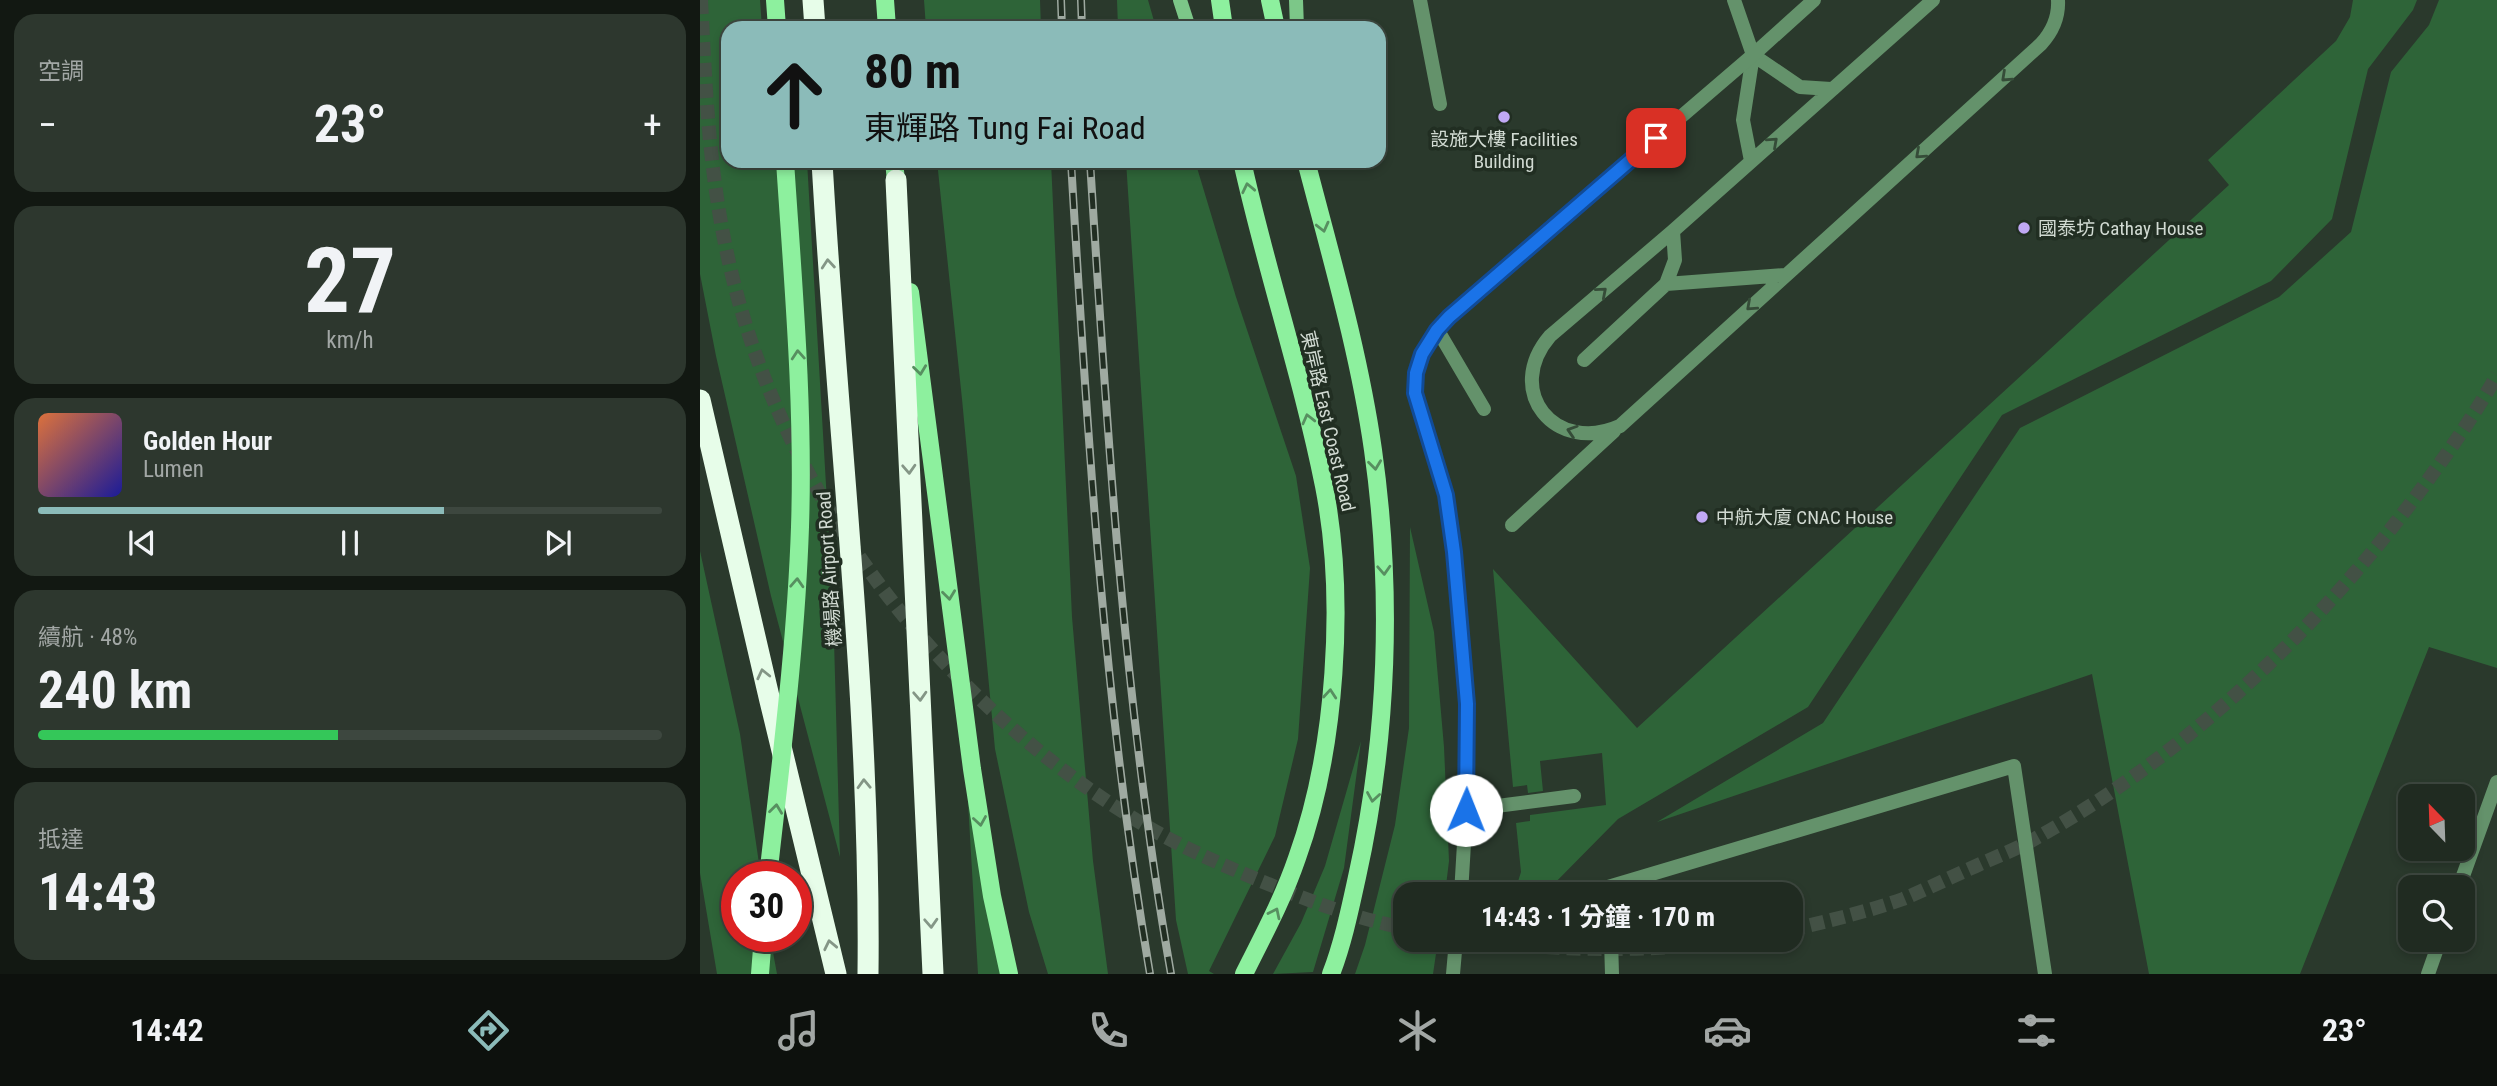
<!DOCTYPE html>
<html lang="zh-TW">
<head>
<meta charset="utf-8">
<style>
  body { margin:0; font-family:"Roboto Condensed","Noto Sans TC",sans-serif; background:#2d372e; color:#f1f3f6; height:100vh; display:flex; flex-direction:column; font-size:26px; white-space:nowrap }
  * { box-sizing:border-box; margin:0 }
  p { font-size:23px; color:#a2a7a5 }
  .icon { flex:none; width:38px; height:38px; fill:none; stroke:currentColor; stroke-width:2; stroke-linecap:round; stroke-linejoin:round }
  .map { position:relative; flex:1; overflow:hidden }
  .sheet { display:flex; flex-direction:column; gap:14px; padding:14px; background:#121812; width:700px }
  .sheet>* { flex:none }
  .top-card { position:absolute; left:21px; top:21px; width:665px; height:147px; border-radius:21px; box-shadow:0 4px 10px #0003,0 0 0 2px #3d473f; background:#8bbbb9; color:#111; overflow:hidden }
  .needle { width:46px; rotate:337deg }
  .buttons { position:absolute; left:1698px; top:784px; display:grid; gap:14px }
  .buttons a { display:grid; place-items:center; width:77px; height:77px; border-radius:14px; background:#202b21; box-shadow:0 4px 10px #0003,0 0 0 2px #3d473f; font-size:35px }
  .speed { position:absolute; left:21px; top:861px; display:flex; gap:14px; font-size:35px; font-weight:700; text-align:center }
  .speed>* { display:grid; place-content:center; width:91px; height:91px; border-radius:50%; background:#202b21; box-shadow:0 4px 10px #0003,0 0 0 2px #3d473f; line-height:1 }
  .speed .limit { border:10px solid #d22; background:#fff; color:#111 }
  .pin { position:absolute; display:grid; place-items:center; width:60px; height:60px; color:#fff; margin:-30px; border-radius:14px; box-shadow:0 4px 10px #0006 }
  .me { position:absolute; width:77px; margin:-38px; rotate:1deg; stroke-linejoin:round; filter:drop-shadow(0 0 5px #0008) }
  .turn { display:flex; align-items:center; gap:24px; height:147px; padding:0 28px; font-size:32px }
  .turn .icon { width:91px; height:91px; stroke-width:2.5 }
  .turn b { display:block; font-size:49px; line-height:60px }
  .big { font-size:52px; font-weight:700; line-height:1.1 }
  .sheet .widget { flex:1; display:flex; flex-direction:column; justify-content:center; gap:10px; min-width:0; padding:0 24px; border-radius:21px; background:#2d372e }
  .sheet .dial { align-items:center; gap:0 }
  .dial b { font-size:91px; line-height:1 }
  .song { display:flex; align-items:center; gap:21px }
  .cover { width:84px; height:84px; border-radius:10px; background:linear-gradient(135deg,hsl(20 70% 55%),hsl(240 70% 35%)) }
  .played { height:7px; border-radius:4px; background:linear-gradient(90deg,#8bbbb9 65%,#3d473f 65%) }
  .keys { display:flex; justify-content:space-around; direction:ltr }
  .heat { display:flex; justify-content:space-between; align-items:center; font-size:38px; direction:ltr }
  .charge { height:10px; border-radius:5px; background:linear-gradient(90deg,#34c759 48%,#3d473f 0) }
  .trip { position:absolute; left:693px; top:882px; width:410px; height:70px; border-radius:21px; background:#202b21; box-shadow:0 4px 10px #0003,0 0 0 2px #3d473f; font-weight:700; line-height:70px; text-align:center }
  .tabs { display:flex; height:112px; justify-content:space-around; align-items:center; background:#0d110d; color:#a2a7a5 }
  .tabs .icon { width:49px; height:49px }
  .tabs .active { color:#8bbbb9 }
  .tabs b { font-size:32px; color:#f1f3f6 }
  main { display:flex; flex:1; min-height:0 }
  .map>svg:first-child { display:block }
  .grass { fill:#2e6438 }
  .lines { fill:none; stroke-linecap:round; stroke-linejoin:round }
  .secondary-tunnel { stroke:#435145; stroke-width:14; stroke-dasharray:14 7; stroke-linecap:butt }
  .lane { stroke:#64926b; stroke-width:14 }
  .street { stroke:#64926b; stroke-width:14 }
  .secondary { stroke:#7cc788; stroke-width:14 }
  .primary { stroke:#8df09e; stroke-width:18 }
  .highway { stroke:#e7fde9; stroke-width:21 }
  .rail-casing { stroke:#9faaa1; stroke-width:8 }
  .rail { stroke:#212e22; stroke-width:5; stroke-dasharray:16; stroke-linecap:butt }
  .primary-bridge { stroke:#8df09e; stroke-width:18 }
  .oneway { stroke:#354c38 }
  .oneway2 { stroke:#578f60 }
  .oneway3 { stroke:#849686 }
  .route-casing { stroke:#114b97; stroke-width:18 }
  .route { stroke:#1a73e8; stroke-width:12 }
  .poi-dot { fill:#c0a8f4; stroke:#212e22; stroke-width:2.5 }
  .labels { text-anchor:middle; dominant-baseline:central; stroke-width:7; stroke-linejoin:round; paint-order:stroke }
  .poi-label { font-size:19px; fill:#d1dad2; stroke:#212e22; text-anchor:start }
  .street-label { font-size:19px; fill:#d1dad2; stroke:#212e22 }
</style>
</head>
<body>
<main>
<section class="sheet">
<div class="widget"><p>空調</p>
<div class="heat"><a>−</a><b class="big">23°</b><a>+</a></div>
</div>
<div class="widget dial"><b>27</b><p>km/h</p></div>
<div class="widget">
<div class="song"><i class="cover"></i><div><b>Golden Hour</b><p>Lumen</p></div></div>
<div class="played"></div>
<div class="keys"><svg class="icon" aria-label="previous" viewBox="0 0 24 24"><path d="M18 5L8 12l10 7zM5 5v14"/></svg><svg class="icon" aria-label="pause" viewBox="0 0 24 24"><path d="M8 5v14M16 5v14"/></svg><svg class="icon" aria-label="next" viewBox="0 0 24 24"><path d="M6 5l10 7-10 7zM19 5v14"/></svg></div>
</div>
<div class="widget"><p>續航 · 48%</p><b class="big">240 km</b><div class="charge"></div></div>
<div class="widget"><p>抵達</p><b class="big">14:43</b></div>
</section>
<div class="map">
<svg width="1797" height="974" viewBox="0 0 1797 974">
  <rect width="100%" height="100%" fill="#2a392c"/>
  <path class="grass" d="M 0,0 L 60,0 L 62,28 L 28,28 L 28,161 L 107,161 L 133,604 L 140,857 L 71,596 L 16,356 L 0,274 Z
    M 224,0 L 340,0 L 341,28 L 226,28 Z
    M 417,0 L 448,0 L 456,28 L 418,28 Z
    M 1653,0 L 1717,0 L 1713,10 L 1668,69 L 1632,219 L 1571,281 L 1302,415 L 1108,707 L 918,819 L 844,894 L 814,894 L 821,872 L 816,823 L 830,821 L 830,815 L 906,805 L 902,753 L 840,761 L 843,791 L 828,793 L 827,785 L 813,787 L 793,569 L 937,728 L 1529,185 L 1508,160 L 1636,41 L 1650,17 Z
    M 1739,0 L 1797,0 L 1797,668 L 1729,647 L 1600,974 L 1449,974 L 1392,674 L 957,822 L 1123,723 L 1320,428 L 1579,297 L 1651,232 L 1691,72 L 1729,25 Z
    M 237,161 L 351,161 L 372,617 L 393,861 L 408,974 L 348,974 L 329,912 L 295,749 L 262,399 Z
    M 426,161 L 495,161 L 536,297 L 596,476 L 610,568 L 598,739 L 575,836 L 509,971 L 514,974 L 488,974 L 476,920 Z
    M 710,527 L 734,632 L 744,747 L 749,861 L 745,894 L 705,894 L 705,940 L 738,940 L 733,974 L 655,974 L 665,945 L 695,825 L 709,728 Z
    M 0,551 L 40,734 L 61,877 L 37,877 L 37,936 L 70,936 L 77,974 L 17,974 L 0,873 Z
    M 661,741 L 644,868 L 613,972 L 573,974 L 601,923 L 625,866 Z
    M 267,785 L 315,974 L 278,974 Z"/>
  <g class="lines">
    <path class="secondary-tunnel" d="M 1,0 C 6,94 9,179 31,271 C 85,499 241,702 441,823 C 479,846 520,864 561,881 C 607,900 656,919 705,928
      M 1090,930 C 1128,921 1166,912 1203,899 C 1227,889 1251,877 1276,866 C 1293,858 1312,851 1329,842 C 1489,755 1628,620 1733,473 C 1756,441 1778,409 1797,375
      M 762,940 C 854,950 945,954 1036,940"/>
    <path class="lane" d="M 720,0 L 740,104
      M 1233,0 L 973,231 L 850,336 C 803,391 855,455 920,426 L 1341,44 C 1352,32 1359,18 1358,0
      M 1051,161 L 1043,120 L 1053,55 L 1100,87 L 1131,89
      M 966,284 L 1085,275
      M 737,329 L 784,409
      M 884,360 L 966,284 L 975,260 L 973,231
      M 812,525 L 914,431
      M 766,810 L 874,796
      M 1759,887 L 1797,782
      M 909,894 L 908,887 L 1314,766 L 1345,974
      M 911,940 L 912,974
      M 1728,974 L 1740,940"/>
    <path class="street" d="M 1034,0 L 1053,55
      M 761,894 L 766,810 L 767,704 L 754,552 L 745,495 L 715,393 L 716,373 L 722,354 L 737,329 L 793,278 L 1053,55 L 1114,0
      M 753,974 L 756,940"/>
    <path class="secondary" d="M 480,0 L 489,28
      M 596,0 L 597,28"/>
    <path class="primary" d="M 75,0 L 77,28
      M 185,0 L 187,28
      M 520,0 L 524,28
      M 570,0 L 576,28
      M 194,161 L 197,191
      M 542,161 C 566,270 602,376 624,486 C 646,598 636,750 597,858 C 583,899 563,936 544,974
      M 606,161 C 631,257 659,352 673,450 C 693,591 688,738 657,877 C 650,909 643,943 631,974
      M 210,292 L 272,769 L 292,896 L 309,974
      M 60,974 L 63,936"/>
    <path class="highway" d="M 113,0 L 115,28
      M 122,161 C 137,432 171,702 168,974
      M 196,180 L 233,974
      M 0,400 L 70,701 L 136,974"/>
    <g class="rail-casing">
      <path id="rail" d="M 361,0 L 362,28
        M 381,0 L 382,28
        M 371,161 C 387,433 404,705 450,974
        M 390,161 C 407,433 424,705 471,974"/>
    </g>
    <use href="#rail" class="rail"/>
    <path class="primary-bridge" d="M 68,877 C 81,760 96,645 100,527 C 104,405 93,283 85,161"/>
  </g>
  <defs><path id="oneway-chevron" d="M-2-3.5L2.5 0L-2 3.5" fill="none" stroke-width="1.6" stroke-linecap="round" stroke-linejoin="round" transform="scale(1.75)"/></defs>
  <g class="oneway">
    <use href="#oneway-chevron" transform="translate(1306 77) rotate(137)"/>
    <use href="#oneway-chevron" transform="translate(1073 142) rotate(-42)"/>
    <use href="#oneway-chevron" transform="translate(1220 154) rotate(138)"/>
    <use href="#oneway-chevron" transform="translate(902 292) rotate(-41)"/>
    <use href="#oneway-chevron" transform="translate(1051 306) rotate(138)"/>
    <use href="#oneway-chevron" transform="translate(872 431) rotate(-162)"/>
  </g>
  <g class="oneway2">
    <use href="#oneway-chevron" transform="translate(548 188) rotate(-102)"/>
    <use href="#oneway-chevron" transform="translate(623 227) rotate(76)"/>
    <use href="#oneway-chevron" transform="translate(98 355) rotate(-94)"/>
    <use href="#oneway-chevron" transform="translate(220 370) rotate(83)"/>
    <use href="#oneway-chevron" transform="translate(608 419) rotate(-104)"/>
    <use href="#oneway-chevron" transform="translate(675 465) rotate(83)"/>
    <use href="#oneway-chevron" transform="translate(684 570) rotate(87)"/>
    <use href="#oneway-chevron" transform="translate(97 583) rotate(-87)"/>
    <use href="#oneway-chevron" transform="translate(249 595) rotate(83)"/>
    <use href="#oneway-chevron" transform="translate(630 694) rotate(-85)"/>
    <use href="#oneway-chevron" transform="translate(673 797) rotate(99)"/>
    <use href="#oneway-chevron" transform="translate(76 809) rotate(-83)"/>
    <use href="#oneway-chevron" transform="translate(280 821) rotate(81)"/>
    <use href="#oneway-chevron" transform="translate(575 913) rotate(-64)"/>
  </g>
  <g class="oneway3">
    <use href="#oneway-chevron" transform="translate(128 264) rotate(-95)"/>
    <use href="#oneway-chevron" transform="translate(209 469) rotate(87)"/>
    <use href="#oneway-chevron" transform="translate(63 674) rotate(-103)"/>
    <use href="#oneway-chevron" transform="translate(220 696) rotate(87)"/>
    <use href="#oneway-chevron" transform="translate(164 784) rotate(-92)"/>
    <use href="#oneway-chevron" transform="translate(231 923) rotate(87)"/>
    <use href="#oneway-chevron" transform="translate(130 945) rotate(-102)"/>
  </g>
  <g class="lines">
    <g class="route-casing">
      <path id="route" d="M 766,810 L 767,704 L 754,552 L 746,495 L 715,393 L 716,373 L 722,354 L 737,330 L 749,317 L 956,138"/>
    </g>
    <use href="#route" class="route"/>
  </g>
  <g class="poi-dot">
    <circle cx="804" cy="117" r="7"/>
    <circle cx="1324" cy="228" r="7"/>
    <circle cx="1002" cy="517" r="7"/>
  </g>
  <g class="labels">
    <g class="poi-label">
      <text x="804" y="139" text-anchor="middle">設施大樓 Facilities<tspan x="804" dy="22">Building</tspan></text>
      <text x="1338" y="228">國泰坊 Cathay House</text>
      <text x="1016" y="517">中航大廈 CNAC House</text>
    </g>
    <g class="street-label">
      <text transform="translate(628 421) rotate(77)">東岸路 East Coast Road</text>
      <text transform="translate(129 569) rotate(-94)">機場路 Airport Road</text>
    </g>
  </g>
</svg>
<div class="buttons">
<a><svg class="needle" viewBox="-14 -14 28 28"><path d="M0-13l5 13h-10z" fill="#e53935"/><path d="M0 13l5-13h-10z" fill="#a2a7a5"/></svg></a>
<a><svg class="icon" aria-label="search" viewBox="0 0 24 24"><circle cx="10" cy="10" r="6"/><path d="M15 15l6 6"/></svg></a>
</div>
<div class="speed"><div class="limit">30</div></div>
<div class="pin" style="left:956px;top:138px;background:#d93025"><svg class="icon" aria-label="arrive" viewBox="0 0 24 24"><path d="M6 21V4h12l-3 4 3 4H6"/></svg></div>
<svg class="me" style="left:766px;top:810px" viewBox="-20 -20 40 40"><circle r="19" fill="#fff"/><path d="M0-13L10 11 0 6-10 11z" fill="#1a73e8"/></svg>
<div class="trip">14:43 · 1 分鐘 · 170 m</div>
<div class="top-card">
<div class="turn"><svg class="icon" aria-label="ahead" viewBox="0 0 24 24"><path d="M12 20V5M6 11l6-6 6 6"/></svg><div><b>80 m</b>東輝路 Tung Fai Road</div></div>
</div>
</div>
</main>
<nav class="tabs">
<b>14:42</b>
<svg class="icon active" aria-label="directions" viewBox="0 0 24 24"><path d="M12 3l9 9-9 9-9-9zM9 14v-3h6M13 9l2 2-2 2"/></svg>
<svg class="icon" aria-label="music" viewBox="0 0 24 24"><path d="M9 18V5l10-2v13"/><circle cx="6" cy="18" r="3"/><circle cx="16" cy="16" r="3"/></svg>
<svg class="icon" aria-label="phone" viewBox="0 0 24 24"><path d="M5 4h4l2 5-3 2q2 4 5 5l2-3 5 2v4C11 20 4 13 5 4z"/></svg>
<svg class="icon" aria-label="climate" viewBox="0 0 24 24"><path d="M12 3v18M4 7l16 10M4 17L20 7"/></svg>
<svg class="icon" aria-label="car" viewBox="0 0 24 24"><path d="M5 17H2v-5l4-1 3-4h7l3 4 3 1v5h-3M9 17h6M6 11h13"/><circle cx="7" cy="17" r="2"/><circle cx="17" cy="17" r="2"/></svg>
<svg class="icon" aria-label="filters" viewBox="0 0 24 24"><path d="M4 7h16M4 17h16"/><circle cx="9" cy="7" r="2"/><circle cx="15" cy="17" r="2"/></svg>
<b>23°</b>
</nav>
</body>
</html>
